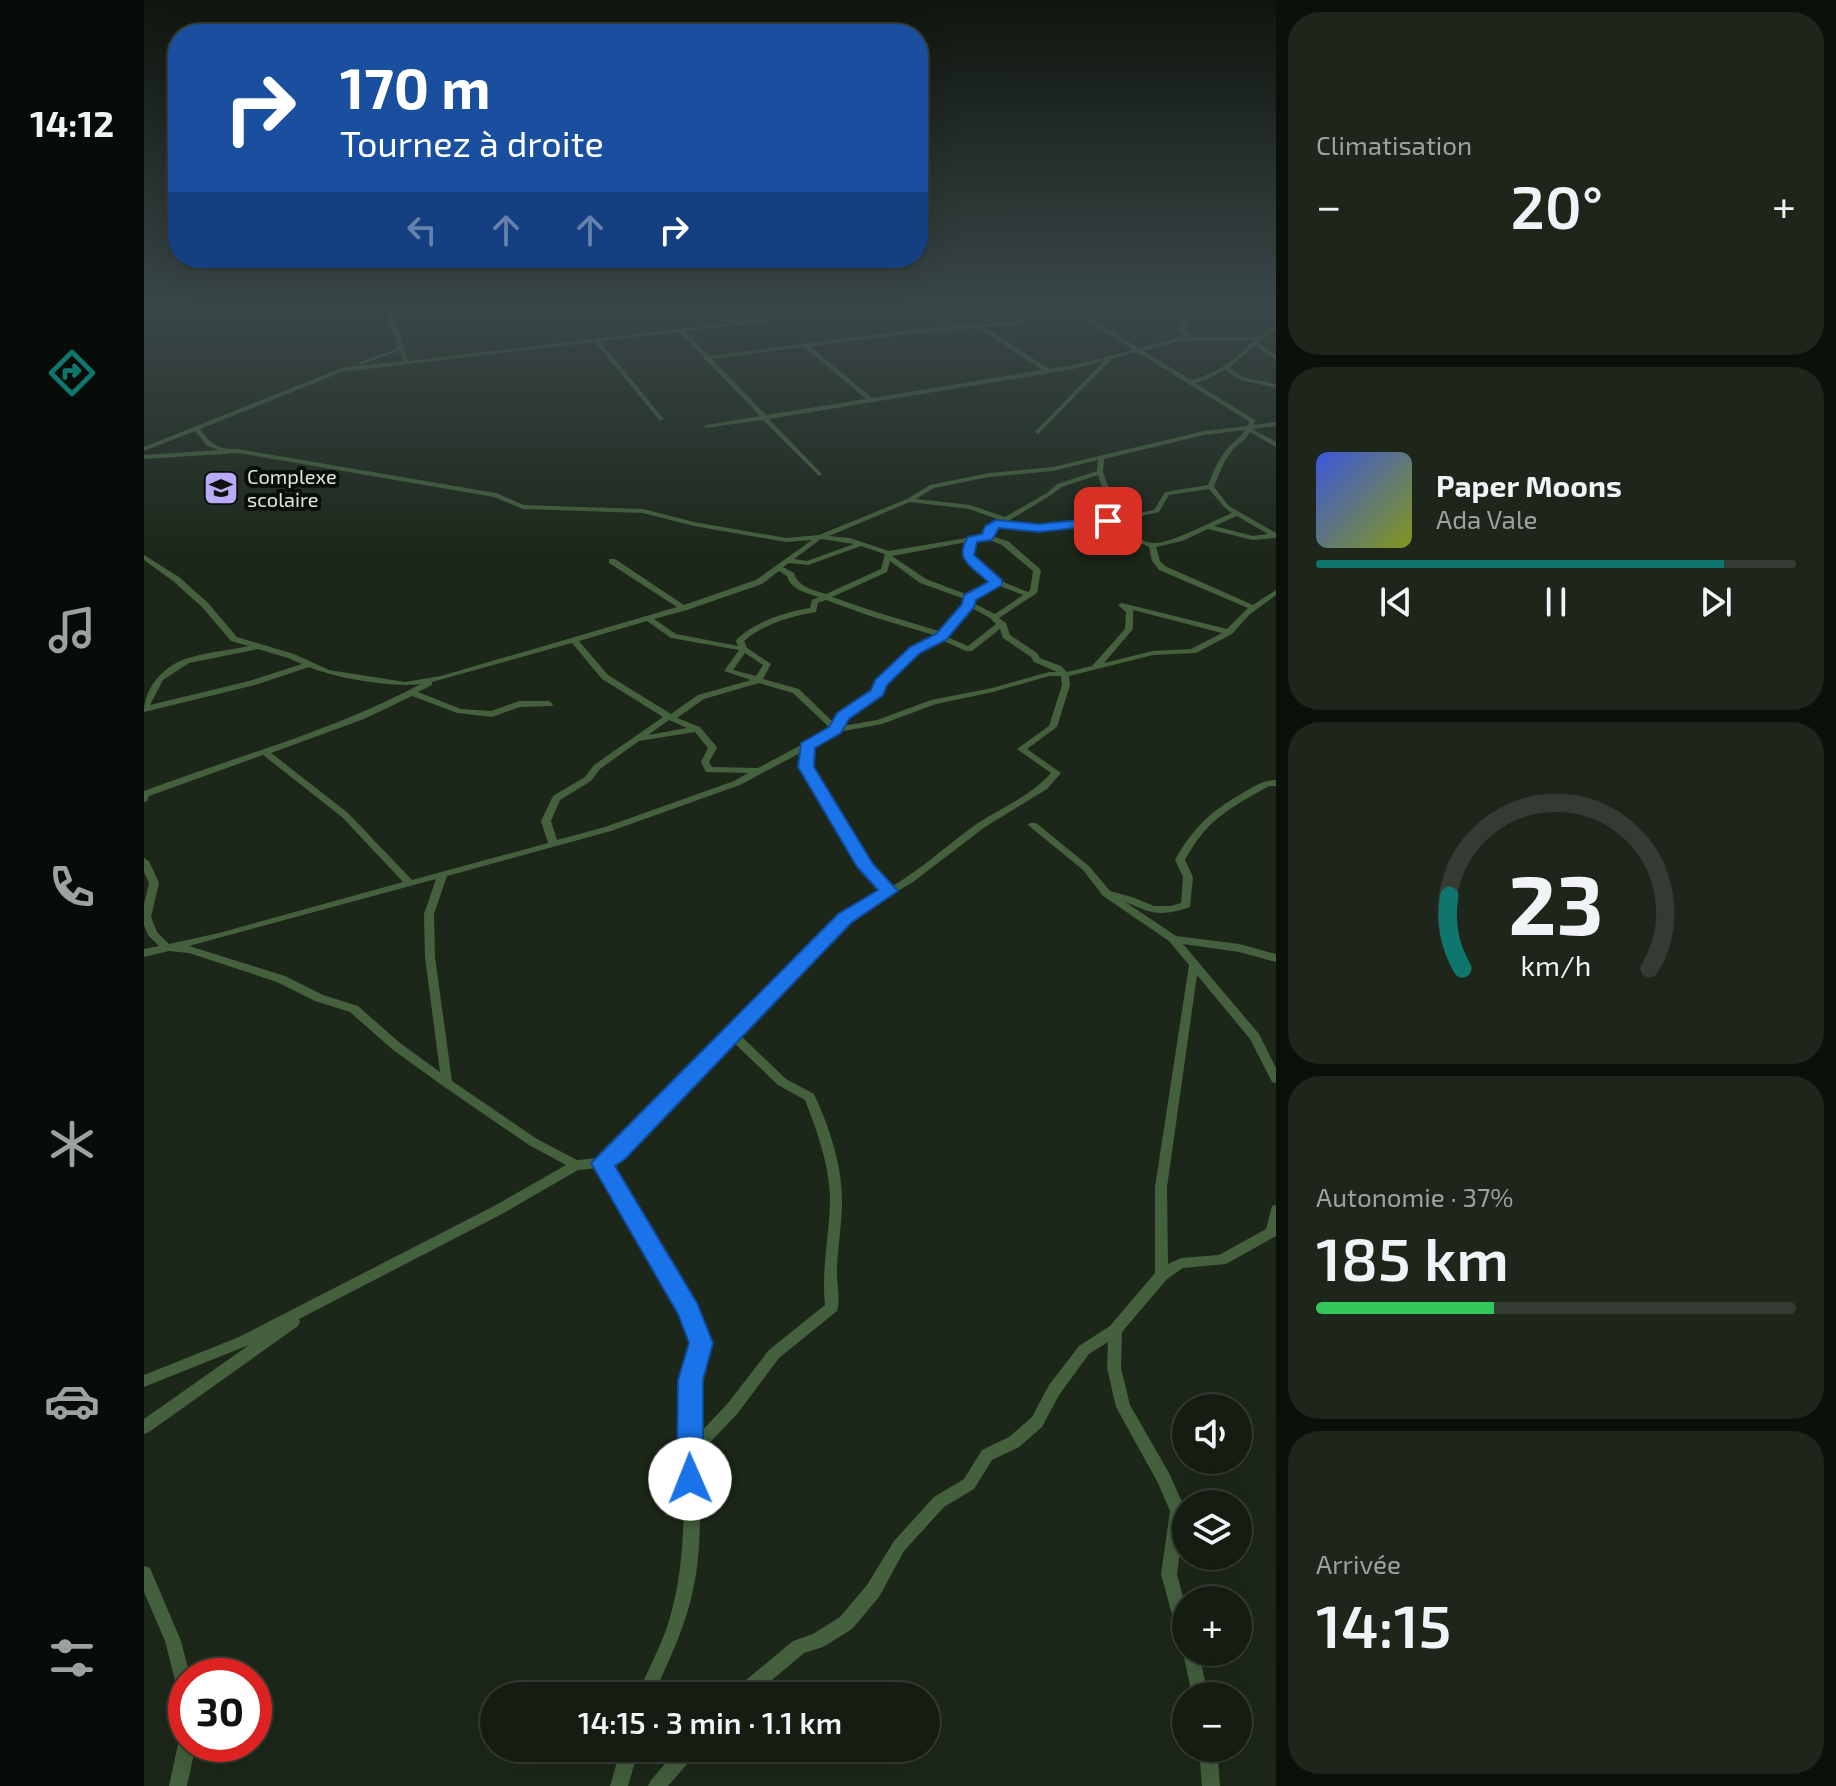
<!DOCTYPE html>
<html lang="fr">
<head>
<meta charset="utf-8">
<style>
  body { margin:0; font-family:"Exo 2",sans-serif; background:#1e261c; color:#f1f3f6; height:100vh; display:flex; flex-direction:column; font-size:30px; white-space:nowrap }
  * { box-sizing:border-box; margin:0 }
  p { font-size:26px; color:#9da2a0 }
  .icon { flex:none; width:44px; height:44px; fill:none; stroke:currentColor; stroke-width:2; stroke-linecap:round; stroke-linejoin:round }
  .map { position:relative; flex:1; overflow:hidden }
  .drawer { display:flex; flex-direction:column; gap:12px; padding:12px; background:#0c100a; width:560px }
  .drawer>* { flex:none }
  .banner { position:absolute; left:24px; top:24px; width:760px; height:244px; border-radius:32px; box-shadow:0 8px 32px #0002,0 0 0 2px #343b33; background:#1a4fa0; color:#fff; overflow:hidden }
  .tools { position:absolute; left:1028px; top:1394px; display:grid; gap:16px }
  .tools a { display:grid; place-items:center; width:80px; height:80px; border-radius:50%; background:#151d13; box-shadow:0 8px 32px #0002,0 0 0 2px #343b33; font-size:40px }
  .speed { position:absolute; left:24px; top:1658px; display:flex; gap:16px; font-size:40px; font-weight:700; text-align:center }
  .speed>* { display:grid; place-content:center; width:104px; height:104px; border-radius:50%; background:#151d13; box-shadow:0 8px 32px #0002,0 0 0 2px #343b33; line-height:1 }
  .speed .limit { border:12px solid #d22; background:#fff; color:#111 }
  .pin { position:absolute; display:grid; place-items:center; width:68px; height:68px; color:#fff; margin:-34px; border-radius:16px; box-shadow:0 4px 12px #0006 }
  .me { position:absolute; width:88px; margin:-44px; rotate:359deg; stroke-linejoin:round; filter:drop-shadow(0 0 6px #0008) }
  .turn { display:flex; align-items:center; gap:28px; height:168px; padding:0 40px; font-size:36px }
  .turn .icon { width:104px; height:104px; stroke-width:2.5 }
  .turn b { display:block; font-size:56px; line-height:68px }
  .lanes { display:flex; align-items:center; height:76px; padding:0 40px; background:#0003; justify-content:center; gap:40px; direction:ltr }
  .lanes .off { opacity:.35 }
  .big { font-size:60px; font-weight:600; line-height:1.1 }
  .drawer .tile { flex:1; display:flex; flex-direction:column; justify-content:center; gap:12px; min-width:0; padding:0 28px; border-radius:32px; background:#1e261c }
  .drawer .dial { align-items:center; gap:0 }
  .dial svg { height:208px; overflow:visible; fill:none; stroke:#343b33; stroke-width:7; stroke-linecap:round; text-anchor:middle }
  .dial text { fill:#f1f3f6; stroke:none }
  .song { display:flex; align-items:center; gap:24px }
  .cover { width:96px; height:96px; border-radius:12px; background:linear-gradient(135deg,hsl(230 70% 55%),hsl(70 70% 35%)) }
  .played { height:8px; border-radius:4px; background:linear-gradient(90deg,#0f766e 85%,#343b33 85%) }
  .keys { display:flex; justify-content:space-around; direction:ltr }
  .heat { display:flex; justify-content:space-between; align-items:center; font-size:44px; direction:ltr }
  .charge { height:12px; border-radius:6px; background:linear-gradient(90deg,#34c759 37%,#343b33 0) }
  .trip { position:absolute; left:336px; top:1682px; width:460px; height:80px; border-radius:40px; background:#151d13; box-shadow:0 8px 32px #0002,0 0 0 2px #343b33; font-weight:600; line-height:80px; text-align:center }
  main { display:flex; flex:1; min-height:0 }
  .menu { display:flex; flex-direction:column; width:144px; justify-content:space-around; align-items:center; background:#080c08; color:#9da2a0 }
  .menu .icon { width:56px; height:56px }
  .menu .active { color:#0f766e }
  .menu b { font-size:36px; color:#f1f3f6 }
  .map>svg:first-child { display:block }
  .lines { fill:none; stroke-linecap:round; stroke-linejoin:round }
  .street { fill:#44603d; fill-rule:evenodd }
  .route { fill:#1a73e8; stroke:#114b97; stroke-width:2 }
  .labels { text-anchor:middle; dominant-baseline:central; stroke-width:8; stroke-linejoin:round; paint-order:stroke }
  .far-poi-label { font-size:20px; fill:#dee5dc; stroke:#090e08; text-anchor:start }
</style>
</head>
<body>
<main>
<nav class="menu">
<b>14:12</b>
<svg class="icon active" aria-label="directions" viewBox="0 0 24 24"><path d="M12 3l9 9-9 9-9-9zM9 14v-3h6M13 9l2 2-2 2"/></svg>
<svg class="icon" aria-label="music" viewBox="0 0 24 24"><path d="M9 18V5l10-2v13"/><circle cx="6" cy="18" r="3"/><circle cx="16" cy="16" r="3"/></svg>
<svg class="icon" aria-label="phone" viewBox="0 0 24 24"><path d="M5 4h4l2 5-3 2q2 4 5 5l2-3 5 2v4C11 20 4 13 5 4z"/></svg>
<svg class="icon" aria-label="climate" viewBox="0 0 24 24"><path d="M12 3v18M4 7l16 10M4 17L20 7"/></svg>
<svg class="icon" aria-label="car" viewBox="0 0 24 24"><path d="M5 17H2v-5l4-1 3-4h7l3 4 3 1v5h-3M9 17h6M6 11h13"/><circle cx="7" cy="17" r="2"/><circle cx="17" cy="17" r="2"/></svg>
<svg class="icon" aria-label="filters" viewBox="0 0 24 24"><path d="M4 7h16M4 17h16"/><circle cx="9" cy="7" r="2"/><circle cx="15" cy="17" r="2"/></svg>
</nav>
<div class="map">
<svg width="1132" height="1786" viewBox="0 0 1132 1786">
  <rect width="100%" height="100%" fill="#1c2719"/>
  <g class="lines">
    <path class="street" d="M 241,307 L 247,307 L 264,361 L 586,323 L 567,307 L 573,307 L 592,322 L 721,307 L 738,307 L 541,331 L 565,356 L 774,329 L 873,322 L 869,316 L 872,314 L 875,316 L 878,324 L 841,327 L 905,369 L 930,365 L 989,350 L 922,307 L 928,307 L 995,348 L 1036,337 L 1044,337 L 1034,330 L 1047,307 L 1052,307 L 1040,330 L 1050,337 L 1115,337 L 1132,325 L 1132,329 L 1114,343 L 1132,355 L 1132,360 L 1111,345 L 1085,368 L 1101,378 L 1132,384 L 1132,388 L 1097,380 L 1081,370 L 1061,380 L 1051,383 L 1111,420 L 1110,425 L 1132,422 L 1132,426 L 1108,429 L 1132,442 L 1132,447 L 1106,432 C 1101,442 1094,443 1088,451 C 1079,461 1075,475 1070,487 L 1085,506 L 1132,533 L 1132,538 L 1109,540 L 1064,529 L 1038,541 L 1012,547 L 1016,561 L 1021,566 L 1109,605 L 1132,590 L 1132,595 L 1105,615 L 1088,634 L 1052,653 L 1009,655 L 925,676 L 926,685 L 913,727 L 883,749 L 917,773 L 903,789 L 841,827 L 769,882 L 704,920 L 595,1034 L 642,1079 L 670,1094 C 685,1126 698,1165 698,1201 C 698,1223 694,1246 693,1268 C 692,1282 697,1299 693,1311 L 635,1358 L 594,1413 L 555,1454 C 555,1497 559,1542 550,1585 C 543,1624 525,1660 509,1696 L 493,1696 C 503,1671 517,1647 525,1621 C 541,1568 540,1514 540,1459 L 538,1454 L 540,1449 L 540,1380 L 550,1343 L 538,1312 L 455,1168 L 434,1170 L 358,1214 L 155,1319 L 156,1322 L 154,1326 L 5,1432 L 0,1434 L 0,1419 L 105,1345 L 0,1387 L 0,1375 L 95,1337 L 350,1206 L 422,1165 L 385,1145 L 299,1086 L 248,1049 L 206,1012 L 171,1001 L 133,982 L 45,953 L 25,951 L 0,957 L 0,949 L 15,946 L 4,935 L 0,925 L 0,904 L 5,883 L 0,872 L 0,858 L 5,861 L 15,883 L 7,917 L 13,932 L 25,944 L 75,933 L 259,882 L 198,817 L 119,755 L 5,796 L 3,801 L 0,802 L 0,791 C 93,756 189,731 277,684 C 249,688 191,678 165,667 L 111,685 L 0,712 C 0,688 19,667 41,659 C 58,653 86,650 105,646 L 87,641 L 58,607 L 29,581 L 0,560 L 0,555 L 35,577 L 64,603 L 93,637 L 150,654 L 185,670 L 261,682 L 297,676 L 533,607 L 465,563 L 465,559 L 471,559 L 540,605 L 612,580 L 668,540 L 642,542 L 550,526 L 499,513 L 379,509 L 350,497 L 94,453 L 0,459 L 0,455 L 75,450 L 63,446 L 51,431 L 0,451 L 0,447 L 200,367 L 259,361 L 255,351 L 219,364 L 214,363 L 254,348 ZM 835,328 L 898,370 L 728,398 L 666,346 L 774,333 ZM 536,332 L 560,357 L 560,359 L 562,360 L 616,416 L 563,425 L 561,426 L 561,428 L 619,420 L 675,476 L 678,474 L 677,473 L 625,419 L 930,369 L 960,361 L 892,431 L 891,432 L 894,434 L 969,358 L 993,352 L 1106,422 L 1103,426 L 1060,431 L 909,467 L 845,473 L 786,485 L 763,499 L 675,535 L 642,538 L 550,522 L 499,509 L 380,505 L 352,493 L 94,449 C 74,450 67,444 56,429 L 198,372 L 451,342 L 515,420 L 517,421 L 520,419 L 519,418 L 456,341 ZM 1111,340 L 1108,341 C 1094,359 1070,375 1047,380 L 999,351 L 1036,341 ZM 660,347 L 722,399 L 622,415 L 568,359 ZM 1101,430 C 1096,439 1089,441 1083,449 C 1074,459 1069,473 1064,485 L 1021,492 L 1010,510 L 975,517 L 959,472 L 960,459 L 1060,435 ZM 954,460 L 953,471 L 913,484 L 903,493 L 861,517 L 826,505 L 772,499 L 790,488 L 845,477 L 909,471 ZM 954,475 L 968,518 L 895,526 L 861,523 L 907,495 L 918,487 ZM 1065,489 L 1081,508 L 1088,513 C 1071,520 1026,544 1010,543 C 998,543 979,529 970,522 L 1015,512 L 1025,495 ZM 766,502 L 825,509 L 856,520 L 844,528 L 840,535 L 745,551 L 706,538 L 685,536 ZM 1093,516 L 1124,534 L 1109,536 L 1070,526 ZM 962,523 L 979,535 L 1005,547 L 1008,561 L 1015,570 L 1104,608 L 1083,629 L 978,603 L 974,605 L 982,612 L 981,629 L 948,666 L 923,672 L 917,666 L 896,658 L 893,653 L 866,635 L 862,623 L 855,618 L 893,593 L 897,570 L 864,541 L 847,536 L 849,530 L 855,526 L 895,530 ZM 677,539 L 710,544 L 663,561 L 650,559 ZM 843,539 L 858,545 L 889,571 L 886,590 L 884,592 C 862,583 822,571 831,541 ZM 823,542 C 819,562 833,571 848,582 L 824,595 L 782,579 L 748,556 ZM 717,546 L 741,554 L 737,569 L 682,594 C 669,590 654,587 650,573 L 639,567 L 645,563 L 664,565 ZM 746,561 L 776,583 L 821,599 L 821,604 L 798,632 L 732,612 L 688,597 L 743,572 ZM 635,571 L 643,576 C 647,590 663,593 675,597 L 668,600 L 666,608 C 640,612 612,622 593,639 L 592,641 L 594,646 L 532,634 L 510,619 L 543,610 L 618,584 ZM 853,585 L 879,595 L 851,614 L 829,603 L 829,599 ZM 682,600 L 726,616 L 793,636 L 762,653 L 733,681 L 730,691 L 696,714 L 691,724 L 655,689 L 619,679 L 627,664 L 603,648 L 600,641 C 620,624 647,616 672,612 L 674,603 ZM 826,607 L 846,618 L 852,624 L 824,646 L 803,637 ZM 989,610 L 1078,633 L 1047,649 L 1009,651 L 960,663 L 989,629 ZM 503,621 L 527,638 L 595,650 L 580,671 L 607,680 L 554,695 L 527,714 L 464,675 L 435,641 ZM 856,629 L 859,638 L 887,657 L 890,662 L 913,672 L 905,672 L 848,688 L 787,700 L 733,720 L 698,726 L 703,717 L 737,694 L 740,684 L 768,657 L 797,640 L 822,651 L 828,651 ZM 428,643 L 458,679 L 519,717 L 450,765 L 441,777 L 409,796 L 397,821 L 404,843 L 268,880 L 204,813 L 127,753 L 220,719 L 268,696 L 313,713 L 348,717 L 376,707 L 408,706 L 409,704 L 405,701 L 375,701 L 347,711 L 317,709 L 274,692 L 288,685 L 288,682 ZM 114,649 L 144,658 L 158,664 L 105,681 L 6,705 L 19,680 L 45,663 ZM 601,653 L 619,665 L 612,676 L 589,670 ZM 905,676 L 917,676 L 918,685 L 905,726 L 873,749 L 907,773 C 887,796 858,807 834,823 C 804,844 778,869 747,887 L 726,865 L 666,767 L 667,747 L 695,732 L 738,724 L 792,704 L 849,692 ZM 615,683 L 649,693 L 687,729 L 614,768 L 568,767 L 565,762 L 573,748 L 572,746 L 556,727 L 533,718 L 560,699 ZM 525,720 L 543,728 L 504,735 ZM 551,732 L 564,748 L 557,762 L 562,772 L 604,773 L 590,781 L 461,827 L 413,840 L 407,821 L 416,800 L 447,781 L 456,769 L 495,741 ZM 658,752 L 658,767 L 719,869 L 739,891 L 696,916 L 470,1150 L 456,1158 L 433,1160 L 393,1139 L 308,1081 L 291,957 L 290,914 L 303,876 L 467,831 L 596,785 ZM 292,879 L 280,914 L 281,957 L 296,1072 L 256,1043 L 214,1006 L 179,995 L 141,976 L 45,946 ZM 588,1041 L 634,1085 L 661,1100 C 673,1131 685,1164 686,1197 C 686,1234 677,1268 681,1305 L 625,1350 L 584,1403 L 555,1434 L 554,1380 L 564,1343 L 549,1306 L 465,1165 L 478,1156 Z
      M 1109,307 L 1115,307 L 1132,317 L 1132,321 Z
      M 1132,780 L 1132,786 L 1125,786 C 1086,808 1063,819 1041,860 L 1049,877 L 1046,907 C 1015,917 1008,914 980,901 L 1032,936 L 1095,944 L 1132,954 L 1132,962 L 1095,952 L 1039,944 L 1115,1034 L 1132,1068 L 1132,1083 L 1128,1082 L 1106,1039 L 1053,975 L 1023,1187 L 1024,1264 L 1037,1258 L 1075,1255 L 1122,1229 L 1128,1206 L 1132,1205 L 1132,1236 L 1082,1264 L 1039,1268 L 1023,1279 L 978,1332 L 977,1368 L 986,1405 L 1025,1473 L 1042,1511 L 1033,1574 L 1042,1608 L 1042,1645 L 1036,1643 L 1034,1637 L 1017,1574 L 1026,1511 L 1014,1483 L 972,1407 L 963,1368 L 964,1342 L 945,1354 L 915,1395 L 898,1427 L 875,1447 L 848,1460 L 830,1489 L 800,1507 L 760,1551 L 735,1597 L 708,1629 L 679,1647 L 660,1653 L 609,1696 L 588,1696 L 590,1690 L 649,1641 L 669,1634 L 696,1617 L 723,1585 L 750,1541 L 790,1497 L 820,1479 L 838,1450 L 865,1437 L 888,1417 L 905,1385 L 935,1346 L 966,1326 L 1011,1273 L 1011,1187 L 1045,965 L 1025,941 L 959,896 L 939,870 L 884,825 L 886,823 L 892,823 L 945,866 L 966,891 L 988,897 L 1010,906 L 1027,906 L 1037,903 L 1039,877 L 1031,860 C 1049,828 1066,812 1097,794 C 1109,787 1118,780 1132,780 Z
      M 0,1566 L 6,1568 L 37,1641 L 46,1676 L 42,1676 L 42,1700 L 36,1698 L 34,1692 L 21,1641 L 0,1592 Z
      M 1042,1646 L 1042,1652 L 1055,1652 L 1064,1696 L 1048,1696 L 1039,1652 Z
      M 42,1736 L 42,1744 L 52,1744 L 43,1786 L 25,1786 L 34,1744 L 37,1738 Z
      M 477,1748 L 495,1748 L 484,1786 L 466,1786 Z
      M 535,1748 L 555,1748 L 552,1754 L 524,1786 L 504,1786 L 507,1780 Z
      M 1055,1748 L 1073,1748 L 1076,1786 L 1058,1786 Z"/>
  </g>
  <linearGradient id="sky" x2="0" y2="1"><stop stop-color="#0f150e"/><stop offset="0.55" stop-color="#3a4749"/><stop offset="1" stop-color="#3a4749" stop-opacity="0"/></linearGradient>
  <rect width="1132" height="557" fill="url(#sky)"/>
  <path class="route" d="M 964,517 L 968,518 L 968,524 L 895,532 L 855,528 L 848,540 L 833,542 L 830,555 L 858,580 L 858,585 L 832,600 L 830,607 L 802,640 L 776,653 L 743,685 L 739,695 L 705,719 L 697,733 L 671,748 L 670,767 L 729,864 L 754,891 L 707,923 L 481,1159 L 471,1166 L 553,1303 L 569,1343 L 559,1380 L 559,1479 L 556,1488 L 546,1492 L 536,1488 L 533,1479 L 534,1380 L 545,1343 L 534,1314 L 447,1163 L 694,914 L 734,890 L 713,867 L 654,767 L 657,743 L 685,727 L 693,713 L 727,690 L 731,680 L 766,647 L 792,634 L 818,604 L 820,595 L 844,582 C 828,566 809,560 824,537 L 838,534 L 841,526 L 852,520 L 895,524 Z"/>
  <defs>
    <g id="school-square" transform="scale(1.8)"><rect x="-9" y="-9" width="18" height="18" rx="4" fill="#b9abf7" stroke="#090e08"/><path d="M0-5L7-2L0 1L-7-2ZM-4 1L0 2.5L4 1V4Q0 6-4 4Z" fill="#111"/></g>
  </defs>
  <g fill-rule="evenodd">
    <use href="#school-square" x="77" y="488"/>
  </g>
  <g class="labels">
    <g class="far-poi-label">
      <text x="103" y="476">Complexe<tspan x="103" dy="23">scolaire</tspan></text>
    </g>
  </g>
</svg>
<div class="tools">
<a><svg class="icon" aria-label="sound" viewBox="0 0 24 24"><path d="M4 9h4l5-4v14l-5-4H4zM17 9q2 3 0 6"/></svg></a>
<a><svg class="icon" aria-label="layers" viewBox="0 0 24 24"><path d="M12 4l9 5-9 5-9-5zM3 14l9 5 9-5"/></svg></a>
<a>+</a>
<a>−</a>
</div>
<div class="speed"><div class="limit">30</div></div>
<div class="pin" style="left:964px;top:521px;background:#d93025"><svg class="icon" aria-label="arrive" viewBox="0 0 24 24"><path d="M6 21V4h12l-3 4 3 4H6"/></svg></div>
<svg class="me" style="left:546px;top:1479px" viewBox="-20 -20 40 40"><circle r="19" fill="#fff"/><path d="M0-13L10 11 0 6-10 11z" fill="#1a73e8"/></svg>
<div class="trip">14:15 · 3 min · 1.1 km</div>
<div class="banner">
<div class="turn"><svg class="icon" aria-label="right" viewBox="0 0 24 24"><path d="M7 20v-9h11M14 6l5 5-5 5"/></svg><div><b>170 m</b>Tournez à droite</div></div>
<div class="lanes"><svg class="icon off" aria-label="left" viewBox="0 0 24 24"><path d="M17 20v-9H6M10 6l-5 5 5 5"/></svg><svg class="icon off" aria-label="ahead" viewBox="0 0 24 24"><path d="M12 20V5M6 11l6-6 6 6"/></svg><svg class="icon off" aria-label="ahead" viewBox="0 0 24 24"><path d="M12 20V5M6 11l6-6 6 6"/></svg><svg class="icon" aria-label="right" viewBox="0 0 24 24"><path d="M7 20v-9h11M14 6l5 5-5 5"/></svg></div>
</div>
</div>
<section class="drawer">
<div class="tile"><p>Climatisation</p>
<div class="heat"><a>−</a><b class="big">20°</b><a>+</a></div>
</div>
<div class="tile">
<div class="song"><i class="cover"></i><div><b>Paper Moons</b><p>Ada Vale</p></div></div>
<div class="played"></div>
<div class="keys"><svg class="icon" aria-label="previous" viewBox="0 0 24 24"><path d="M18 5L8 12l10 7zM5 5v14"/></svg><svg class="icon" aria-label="pause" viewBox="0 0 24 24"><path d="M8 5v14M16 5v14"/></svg><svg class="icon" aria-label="next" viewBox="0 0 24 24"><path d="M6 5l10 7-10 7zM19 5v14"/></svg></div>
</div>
<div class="tile dial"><svg viewBox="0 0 100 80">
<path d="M14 69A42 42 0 1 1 86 69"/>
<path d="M14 69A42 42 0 0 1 9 41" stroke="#0f766e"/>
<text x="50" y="56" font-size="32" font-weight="700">23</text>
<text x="50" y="72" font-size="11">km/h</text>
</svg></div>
<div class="tile"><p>Autonomie · 37%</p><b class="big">185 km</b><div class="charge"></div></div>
<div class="tile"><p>Arrivée</p><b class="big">14:15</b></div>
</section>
</main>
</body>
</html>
